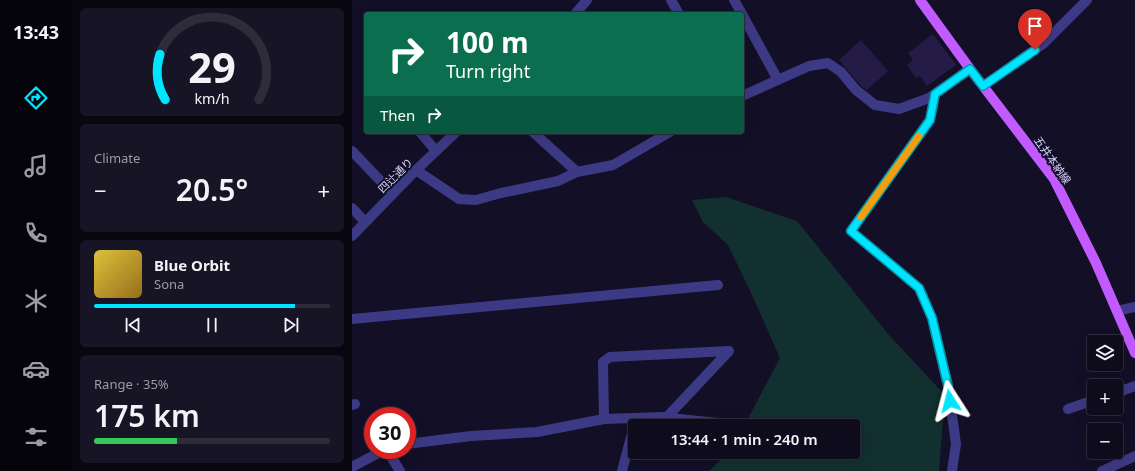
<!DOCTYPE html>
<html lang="en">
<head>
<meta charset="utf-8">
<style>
  body { margin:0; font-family:"Noto Sans","Noto Sans JP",sans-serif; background:#171425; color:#f1f3f6; height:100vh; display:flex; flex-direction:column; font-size:15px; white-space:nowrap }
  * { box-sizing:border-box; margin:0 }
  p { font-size:13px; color:#9b9ba3 }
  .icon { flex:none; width:22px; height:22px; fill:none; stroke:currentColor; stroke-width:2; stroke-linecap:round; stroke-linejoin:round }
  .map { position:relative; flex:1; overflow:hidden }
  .side { display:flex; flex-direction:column; gap:8px; padding:8px; background:#08060f; width:280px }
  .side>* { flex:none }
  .top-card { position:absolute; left:12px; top:12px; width:380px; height:122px; border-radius:4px; box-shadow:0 4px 16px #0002,0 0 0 1px #2e2b3b; background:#0b6e4f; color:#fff; overflow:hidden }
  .fabs { position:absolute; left:735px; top:335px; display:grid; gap:8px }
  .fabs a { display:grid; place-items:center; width:36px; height:36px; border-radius:4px; background:#0e0b1c; box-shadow:0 4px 16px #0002,0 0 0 1px #2e2b3b; font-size:20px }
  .speed { position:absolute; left:12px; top:407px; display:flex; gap:8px; font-size:20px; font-weight:700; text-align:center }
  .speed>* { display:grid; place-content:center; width:52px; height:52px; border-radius:50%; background:#0e0b1c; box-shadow:0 4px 16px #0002,0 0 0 1px #2e2b3b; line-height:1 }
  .speed .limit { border:6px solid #d22; background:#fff; color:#111 }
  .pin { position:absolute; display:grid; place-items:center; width:34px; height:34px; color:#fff; margin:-41px -17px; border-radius:50% 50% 50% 0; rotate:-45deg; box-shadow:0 0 4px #0007 }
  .pin .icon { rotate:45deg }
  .me { position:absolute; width:44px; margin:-22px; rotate:351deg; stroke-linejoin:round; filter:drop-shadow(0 0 3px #0008) }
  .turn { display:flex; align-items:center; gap:14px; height:84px; padding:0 16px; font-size:18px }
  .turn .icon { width:52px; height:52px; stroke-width:2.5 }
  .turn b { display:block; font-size:28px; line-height:34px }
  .then { display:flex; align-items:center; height:38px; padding:0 16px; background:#0003; gap:8px; font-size:15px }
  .big { font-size:30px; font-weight:600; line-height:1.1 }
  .side .card { flex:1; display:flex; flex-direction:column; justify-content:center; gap:6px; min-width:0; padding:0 14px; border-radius:6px; background:#171425 }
  .side .dial { align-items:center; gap:0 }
  .dial svg { height:104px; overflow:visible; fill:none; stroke:#2e2b3b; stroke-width:7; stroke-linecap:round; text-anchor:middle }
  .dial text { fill:#f1f3f6; stroke:none }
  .song { display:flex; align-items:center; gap:12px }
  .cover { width:48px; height:48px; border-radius:6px; background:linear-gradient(135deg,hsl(50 70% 55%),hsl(40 70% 35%)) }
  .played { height:4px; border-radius:2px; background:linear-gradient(90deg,#00e5ff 85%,#2e2b3b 85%) }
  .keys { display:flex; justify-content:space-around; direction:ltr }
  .heat { display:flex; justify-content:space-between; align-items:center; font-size:22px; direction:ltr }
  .charge { height:6px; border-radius:3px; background:linear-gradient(90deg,#34c759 35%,#2e2b3b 0) }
  .trip { position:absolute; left:276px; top:419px; width:232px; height:40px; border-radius:4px; background:#0e0b1c; box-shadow:0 4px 16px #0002,0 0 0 1px #2e2b3b; font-weight:600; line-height:40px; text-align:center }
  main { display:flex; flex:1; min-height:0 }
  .menu { display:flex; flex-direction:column; width:72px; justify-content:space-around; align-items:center; background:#06040b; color:#9b9ba3 }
  .menu .icon { width:28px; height:28px }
  .menu .active { color:#00e5ff }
  .menu b { font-size:18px; color:#f1f3f6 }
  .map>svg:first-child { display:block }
  .green { fill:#12302f }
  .building { fill:#241b47 }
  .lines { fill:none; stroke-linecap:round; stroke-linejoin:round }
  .minor { stroke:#3d3a85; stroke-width:10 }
  .major { stroke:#c25bff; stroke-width:10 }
  .route-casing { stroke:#0095a6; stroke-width:10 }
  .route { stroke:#00e5ff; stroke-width:7 }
  .slow { stroke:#f59e0b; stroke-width:7 }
  .labels { text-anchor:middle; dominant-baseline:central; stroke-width:4; stroke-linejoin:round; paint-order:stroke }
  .street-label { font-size:11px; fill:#d9d4ff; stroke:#130f26 }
</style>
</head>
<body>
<main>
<nav class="menu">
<b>13:43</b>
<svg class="icon active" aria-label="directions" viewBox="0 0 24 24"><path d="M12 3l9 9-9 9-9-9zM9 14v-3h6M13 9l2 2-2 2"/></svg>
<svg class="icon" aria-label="music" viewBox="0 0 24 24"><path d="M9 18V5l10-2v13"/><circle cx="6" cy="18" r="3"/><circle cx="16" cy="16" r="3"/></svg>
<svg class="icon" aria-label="phone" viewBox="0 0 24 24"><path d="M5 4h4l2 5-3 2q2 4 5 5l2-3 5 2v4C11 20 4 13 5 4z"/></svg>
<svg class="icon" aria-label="climate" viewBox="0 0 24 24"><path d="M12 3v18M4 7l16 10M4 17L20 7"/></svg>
<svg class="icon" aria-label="car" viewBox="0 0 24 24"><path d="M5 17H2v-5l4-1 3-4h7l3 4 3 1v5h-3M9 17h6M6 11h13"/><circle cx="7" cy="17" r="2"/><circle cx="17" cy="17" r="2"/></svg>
<svg class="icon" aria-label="filters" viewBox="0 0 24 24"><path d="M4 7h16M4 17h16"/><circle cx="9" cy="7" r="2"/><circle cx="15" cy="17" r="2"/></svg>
</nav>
<section class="side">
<div class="card dial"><svg viewBox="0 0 100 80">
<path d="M14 69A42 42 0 1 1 86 69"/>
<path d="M14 69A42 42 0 0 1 10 34" stroke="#00e5ff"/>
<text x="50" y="56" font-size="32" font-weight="700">29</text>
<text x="50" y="72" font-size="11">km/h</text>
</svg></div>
<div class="card"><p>Climate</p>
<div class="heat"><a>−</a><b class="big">20.5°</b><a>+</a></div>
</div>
<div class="card">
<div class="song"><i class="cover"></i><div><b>Blue Orbit</b><p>Sona</p></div></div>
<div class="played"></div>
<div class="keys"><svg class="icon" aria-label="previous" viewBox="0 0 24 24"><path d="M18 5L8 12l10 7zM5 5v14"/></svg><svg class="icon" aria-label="pause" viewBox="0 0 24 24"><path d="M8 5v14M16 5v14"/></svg><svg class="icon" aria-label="next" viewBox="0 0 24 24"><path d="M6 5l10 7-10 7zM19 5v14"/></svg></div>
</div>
<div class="card"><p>Range · 35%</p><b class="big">175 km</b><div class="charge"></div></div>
</section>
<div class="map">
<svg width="783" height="471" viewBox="0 0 783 471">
  <rect width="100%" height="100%" fill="#130f26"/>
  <path class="green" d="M 374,197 L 445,221 L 536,334 L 593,395 L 587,471 L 357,471 L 377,452 L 501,452 L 501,426 L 392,426 L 428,358 L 400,295 L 376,245 L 351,222 L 340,200 Z"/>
  <path class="building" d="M 581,34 L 604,65 L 575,86 L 568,76 L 564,78 L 555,65 L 561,60 L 556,53 Z
    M 509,40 L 536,71 L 515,90 L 509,86 L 487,60 Z"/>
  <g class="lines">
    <path class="minor" d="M 319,0 L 327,14
      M 382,0 L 390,14
      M 223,14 L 235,0
      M 390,14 L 426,80
      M 631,86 L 691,44 L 735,0
      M 583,94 L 578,120 L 499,231 L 567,288 L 580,318 L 596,386 L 604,444 L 600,471
      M 390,96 L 457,66 L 476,63 L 489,72 L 504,90 L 523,105 L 547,109 L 577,98 L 618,69
      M 68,132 L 84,151
      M 181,132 L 225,172
      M 0,151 L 41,194
      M 64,170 L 107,199 L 124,200 L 149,193 L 206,181 L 225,172 L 261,165 L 318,132
      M 0,208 L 13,222
      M 0,236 L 64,170 L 104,132
      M 765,311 L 783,307
      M 0,319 L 366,285
      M 764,393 L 783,386
      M 0,405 L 3,404
      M 716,409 L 742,400
      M 252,419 L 251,362 L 258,357 L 377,351 L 314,418
      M 55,444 L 119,436 L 185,432 L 252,419 L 309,417 L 384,425
      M 35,450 L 48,471
      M 0,467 L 32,450
      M 270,471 L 284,418
      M 750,471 L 783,456"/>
    <path class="major" d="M 568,0 L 618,69 L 702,179 L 744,263 L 783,353"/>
  </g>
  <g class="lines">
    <g class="route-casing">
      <path id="route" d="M 598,401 L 596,386 L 580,318 L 567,288 L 499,231 L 578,120 L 583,94 L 618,69 L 631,86 L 683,50"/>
    </g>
    <use href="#route" class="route"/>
    <path class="slow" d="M 509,217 L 567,136"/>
  </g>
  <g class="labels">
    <g class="street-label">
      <text transform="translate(701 160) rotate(55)">五井本納線</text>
      <text transform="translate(43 175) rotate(-45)">四辻通り</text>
    </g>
  </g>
</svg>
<div class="fabs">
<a><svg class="icon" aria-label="layers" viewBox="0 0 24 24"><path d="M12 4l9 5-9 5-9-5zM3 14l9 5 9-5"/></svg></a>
<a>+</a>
<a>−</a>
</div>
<div class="speed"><div class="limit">30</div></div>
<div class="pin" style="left:683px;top:50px;background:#d93025"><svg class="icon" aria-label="arrive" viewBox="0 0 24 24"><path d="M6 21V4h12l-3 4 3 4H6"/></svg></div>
<svg class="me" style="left:598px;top:401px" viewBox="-20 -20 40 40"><path d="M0-17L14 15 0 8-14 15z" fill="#00e5ff" stroke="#fff" stroke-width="4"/></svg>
<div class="trip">13:44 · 1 min · 240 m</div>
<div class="top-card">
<div class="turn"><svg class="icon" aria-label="right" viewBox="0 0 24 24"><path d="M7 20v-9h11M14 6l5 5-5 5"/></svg><div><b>100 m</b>Turn right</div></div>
<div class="then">Then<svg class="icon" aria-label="right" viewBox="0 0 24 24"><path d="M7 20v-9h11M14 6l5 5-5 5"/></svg></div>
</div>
</div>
</main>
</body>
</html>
